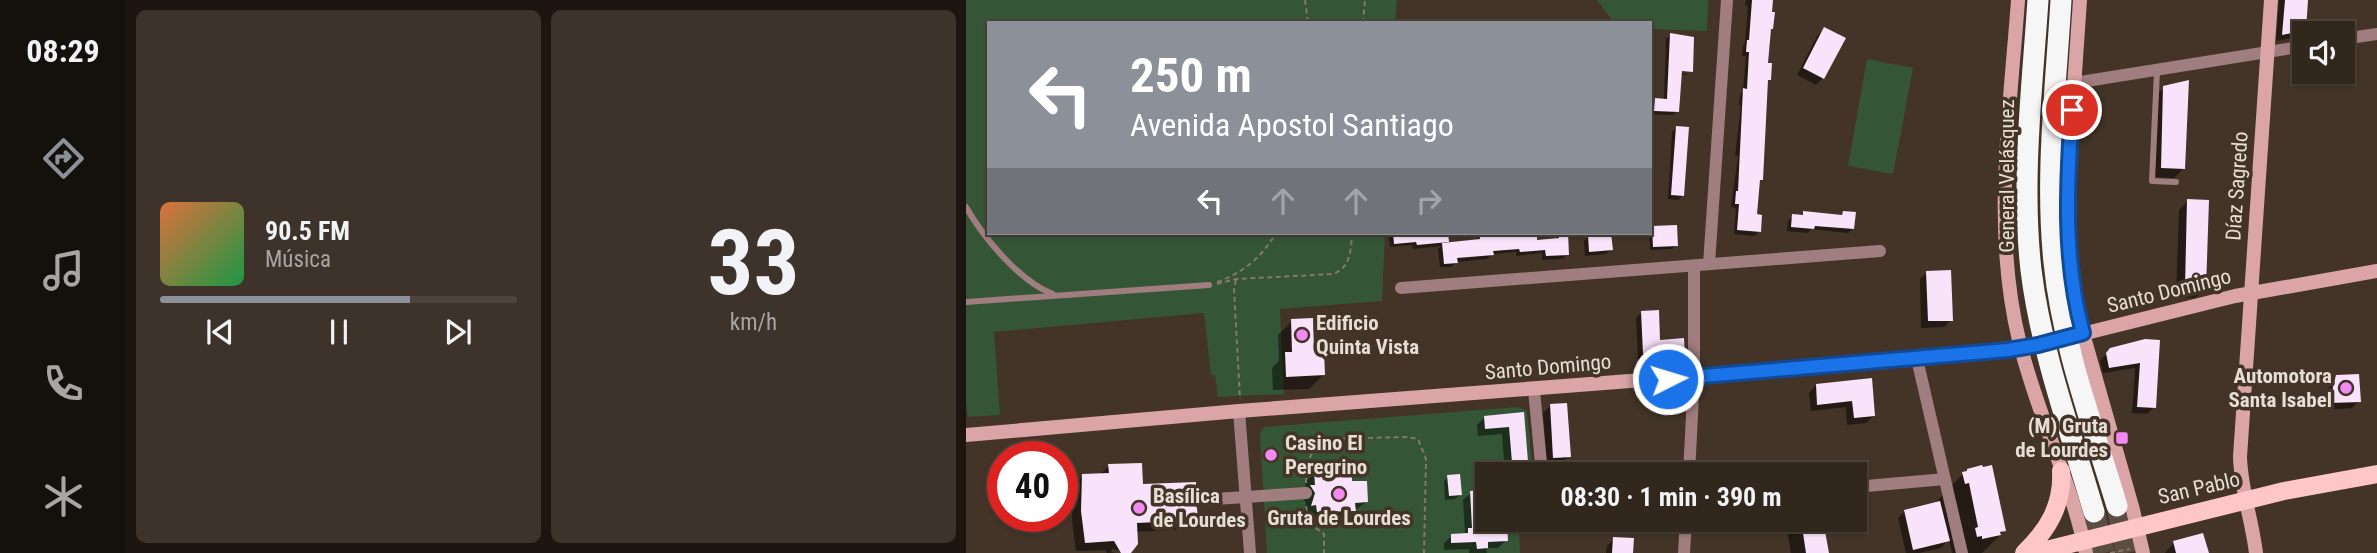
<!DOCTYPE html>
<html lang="es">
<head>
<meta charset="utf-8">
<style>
  body { margin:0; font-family:"Roboto Condensed",sans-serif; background:#3d332a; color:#f1f3f6; height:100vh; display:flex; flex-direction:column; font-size:26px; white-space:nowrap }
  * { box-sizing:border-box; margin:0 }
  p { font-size:23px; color:#a8a5a4 }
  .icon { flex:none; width:38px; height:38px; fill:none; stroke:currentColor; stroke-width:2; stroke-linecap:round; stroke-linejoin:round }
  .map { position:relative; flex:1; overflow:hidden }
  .side { display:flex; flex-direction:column; gap:10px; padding:10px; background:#1c1510; width:840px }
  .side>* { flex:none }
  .banner { position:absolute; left:21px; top:21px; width:665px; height:214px; border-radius:0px; box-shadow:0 2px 5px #0004,0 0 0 2px #4d443b; background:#8c9099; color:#fff; overflow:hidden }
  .tools { position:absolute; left:1326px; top:21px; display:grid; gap:14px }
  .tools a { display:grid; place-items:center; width:63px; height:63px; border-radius:0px; background:#32271d; box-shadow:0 2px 5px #0004,0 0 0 2px #4d443b; font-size:35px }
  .speed { position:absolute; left:21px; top:441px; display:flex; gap:14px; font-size:35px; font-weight:700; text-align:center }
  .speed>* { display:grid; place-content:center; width:91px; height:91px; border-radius:50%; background:#32271d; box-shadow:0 2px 5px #0004,0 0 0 2px #4d443b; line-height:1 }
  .speed .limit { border:10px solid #d22; background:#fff; color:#111 }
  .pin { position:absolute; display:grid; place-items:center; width:60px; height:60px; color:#fff; margin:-30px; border:4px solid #fff; border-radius:50%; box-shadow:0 2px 7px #0007 }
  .me { position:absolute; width:77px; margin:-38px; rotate:85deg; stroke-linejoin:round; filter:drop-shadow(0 0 5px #0008) }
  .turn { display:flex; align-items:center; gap:24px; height:147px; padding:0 28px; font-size:32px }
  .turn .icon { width:91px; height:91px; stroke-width:2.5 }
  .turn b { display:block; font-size:49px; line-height:60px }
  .lanes { display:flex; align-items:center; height:66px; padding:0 28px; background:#0003; justify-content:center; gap:35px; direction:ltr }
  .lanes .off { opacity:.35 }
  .side .card { flex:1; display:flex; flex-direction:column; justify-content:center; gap:10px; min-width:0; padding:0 24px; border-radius:10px; background:#3d332a }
  .side .dial { align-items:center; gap:0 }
  .dial b { font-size:91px; line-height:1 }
  .song { display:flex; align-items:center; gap:21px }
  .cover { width:84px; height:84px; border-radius:10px; background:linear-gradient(135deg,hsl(20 70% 55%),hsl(140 70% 35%)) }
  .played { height:7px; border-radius:4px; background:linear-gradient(90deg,#8c9099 70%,#4d443b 70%) }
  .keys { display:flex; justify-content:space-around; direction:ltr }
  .side .tiles { flex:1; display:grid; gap:10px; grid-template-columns:repeat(2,1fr) }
  .trip { position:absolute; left:509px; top:462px; width:392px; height:70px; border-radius:0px; background:#32271d; box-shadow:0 2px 5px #0004,0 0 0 2px #4d443b; font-weight:700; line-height:70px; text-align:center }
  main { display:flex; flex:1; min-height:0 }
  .tabs { display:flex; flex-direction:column; width:126px; justify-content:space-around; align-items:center; background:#14100c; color:#a8a5a4 }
  .tabs .icon { width:49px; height:49px }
  .tabs .on { color:#8c9099 }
  .tabs b { font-size:32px; color:#f1f3f6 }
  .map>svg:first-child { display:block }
  .green { fill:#355636 }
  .shadow { fill:#0007; fill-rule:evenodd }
  .building { fill:#f8e3fa }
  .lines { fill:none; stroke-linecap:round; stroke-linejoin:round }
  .highway-tunnel { stroke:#5b4d41; stroke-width:21; stroke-dasharray:21 10; stroke-linecap:butt }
  .path { stroke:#84776c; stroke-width:2; stroke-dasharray:5 3.5; stroke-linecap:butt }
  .lane { stroke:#a07d7e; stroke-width:6 }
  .street { stroke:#a07d7e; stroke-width:12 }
  .secondary { stroke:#dba4a6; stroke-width:14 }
  .primary { stroke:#ffc6c8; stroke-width:18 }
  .highway { stroke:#f6f6f6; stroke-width:21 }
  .secondary-bridge { stroke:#dba4a6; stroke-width:14 }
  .route-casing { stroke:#114b97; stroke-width:18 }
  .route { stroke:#1a73e8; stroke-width:12 }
  .poi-dot { fill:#f38af2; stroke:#433427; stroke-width:2.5 }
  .labels { text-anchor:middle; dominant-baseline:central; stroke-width:7; stroke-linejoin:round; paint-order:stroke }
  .street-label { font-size:21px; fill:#e6ddd4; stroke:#433427 }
  .poi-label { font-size:21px; font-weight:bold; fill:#e6ddd4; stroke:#433427; text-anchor:start }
</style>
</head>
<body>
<main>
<nav class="tabs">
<b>08:29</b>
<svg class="icon on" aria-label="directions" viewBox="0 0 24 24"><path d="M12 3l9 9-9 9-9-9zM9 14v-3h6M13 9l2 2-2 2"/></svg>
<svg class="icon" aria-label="music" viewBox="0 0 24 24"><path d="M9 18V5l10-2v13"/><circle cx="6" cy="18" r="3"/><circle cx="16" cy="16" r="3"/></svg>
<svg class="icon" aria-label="phone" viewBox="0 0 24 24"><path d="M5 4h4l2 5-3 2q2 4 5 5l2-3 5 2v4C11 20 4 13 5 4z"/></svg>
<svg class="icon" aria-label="climate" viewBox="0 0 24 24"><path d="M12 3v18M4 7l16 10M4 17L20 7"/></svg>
</nav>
<section class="side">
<div class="tiles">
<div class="card">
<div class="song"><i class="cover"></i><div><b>90.5 FM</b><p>Música</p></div></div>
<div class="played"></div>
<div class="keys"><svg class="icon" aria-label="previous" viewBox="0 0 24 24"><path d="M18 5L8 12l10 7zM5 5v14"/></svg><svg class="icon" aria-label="pause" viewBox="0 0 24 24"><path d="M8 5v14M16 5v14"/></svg><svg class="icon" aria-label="next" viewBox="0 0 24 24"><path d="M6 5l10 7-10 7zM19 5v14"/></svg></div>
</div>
<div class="card dial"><b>33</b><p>km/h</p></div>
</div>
</section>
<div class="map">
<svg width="1411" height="553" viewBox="0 0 1411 553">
  <rect width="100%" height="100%" fill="#433427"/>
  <path class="green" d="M 0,0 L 431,0 L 429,23 L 23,23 L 23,233 L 419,233 L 416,301 L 314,309 L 318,394 L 252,397 L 249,375 L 245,375 L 238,313 L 28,332 L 34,415 L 2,417 L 0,403 Z
    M 631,0 L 742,0 L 741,31 L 684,29 L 684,23 L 648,23 Z
    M 901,59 L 947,68 L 927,174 L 882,166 Z
    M 552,407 L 561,411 L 567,474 L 522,474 L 522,520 L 571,520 L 571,525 L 553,528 L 554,553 L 301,553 L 294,434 L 298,427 Z"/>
  <path class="shadow" d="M 780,0 L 805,0 L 795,179 L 792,182 L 789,216 L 793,231 L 789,236 L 768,234 L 770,208 L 765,207 L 772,156 L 769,156 L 775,105 L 773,105 L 774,95 L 777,91 L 780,56 L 776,56 L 777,46 L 779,43 L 782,6 L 779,5 Z
    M 1313,0 L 1340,0 L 1338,30 L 1331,37 L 1310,41 Z
    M 858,29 L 857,78 L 850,85 L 831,75 L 851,36 Z
    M 705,35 L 725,71 L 724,73 L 724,70 L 707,69 L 707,72 L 723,74 L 714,75 L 712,111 L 707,115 L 684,114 L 685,104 L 689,100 L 698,100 L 700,39 Z
    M 1198,88 L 1218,168 L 1208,178 L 1186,177 L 1188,97 Z
    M 710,128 L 717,195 L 712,200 L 702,199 L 706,132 Z
    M 1222,201 L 1239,288 L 1229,298 L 1210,297 L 1213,210 Z
    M 837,213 L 873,216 L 877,213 L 887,228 L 882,233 L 845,229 L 842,233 L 821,231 L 822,221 L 827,216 L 834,217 Z
    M 687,228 L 710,245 L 706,249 L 684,250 L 683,233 Z
    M 427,233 L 480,233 L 481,244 L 510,241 L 514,235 L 570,242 L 589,240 L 593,233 L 600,233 L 601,254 L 597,259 L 576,260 L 576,253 L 550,256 L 550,252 L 526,254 L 521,259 L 491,262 L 485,267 L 474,267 L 472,249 L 475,246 L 447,249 L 446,245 L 424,247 L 423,237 Z
    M 632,233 L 644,233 L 645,249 L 640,254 L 619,256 L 618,241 L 623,236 L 632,236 Z
    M 961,272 L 985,320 L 978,327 L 955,328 L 954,279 Z
    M 676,312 L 692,342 L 717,355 L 711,362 L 704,362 L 704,359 L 693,360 L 693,358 L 672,359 L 670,318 Z
    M 326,321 L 357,375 L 343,389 L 307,390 L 306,368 L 313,361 L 312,335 Z
    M 1179,340 L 1188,407 L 1181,414 L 1166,413 L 1169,368 L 1137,373 L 1134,361 L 1145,349 Z
    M 1371,377 L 1393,401 L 1386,408 L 1357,410 L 1364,384 Z
    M 904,380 L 908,416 L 900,423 L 881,425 L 880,407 L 845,411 L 843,393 L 850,385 Z
    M 584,406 L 603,456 L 596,463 L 581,464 L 577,413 Z
    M 556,414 L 562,474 L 539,474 L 536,434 L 512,436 L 511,425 L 518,418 Z
    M 143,466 L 175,486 L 223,500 L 230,520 L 220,529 L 170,532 L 163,552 L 146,549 L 145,552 L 150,553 L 141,553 L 139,550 L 110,551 L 106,521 L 107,486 L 117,476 L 133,475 Z
    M 349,473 L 384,483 L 400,502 L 378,519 L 342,521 L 342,514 L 337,514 L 340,503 L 336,496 L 340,492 L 339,482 Z
    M 997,474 L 1039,530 L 1016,553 L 986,553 L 983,539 L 975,548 L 953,553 L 940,553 L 932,518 L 939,511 L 971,504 L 971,501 Z
    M 482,477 L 494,495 L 489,499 L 479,500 L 478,481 Z
    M 505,493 L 519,507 L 522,507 L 522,520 L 569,520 L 569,523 L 561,531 L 540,532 L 540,540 L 532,548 L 520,548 L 521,553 L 503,553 L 503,549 L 478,550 L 478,543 L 486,536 L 499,533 L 497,500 ZM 542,524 L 551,524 L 551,527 L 532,528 L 532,525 Z
    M 825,520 L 856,520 L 861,553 L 825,553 L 820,524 Z
    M 648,539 L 665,553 L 640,553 L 641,546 Z
    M 1208,543 L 1241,553 L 1199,553 Z"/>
  <path class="building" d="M 786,0 L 807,0 L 806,12 L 809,12 L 807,29 L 805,29 L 802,63 L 806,63 L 805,80 L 802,80 L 797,180 L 794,180 L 791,214 L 796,215 L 795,232 L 771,230 L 773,204 L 769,204 L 770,191 L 772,191 L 777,88 L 781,89 L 783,52 L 780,52 L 781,40 L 783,40 Z
    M 1319,0 L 1342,0 L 1340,30 L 1316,35 Z
    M 858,27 L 880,38 L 858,79 L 837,68 Z
    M 704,33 L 728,37 L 727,72 L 716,71 L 713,112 L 688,111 L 689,98 L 701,99 Z
    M 1223,80 L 1219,169 L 1195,168 L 1197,86 Z
    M 710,126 L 723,127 L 718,196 L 705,195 Z
    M 1221,199 L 1243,200 L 1240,289 L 1219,288 Z
    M 837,211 L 876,215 L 877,211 L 890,212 L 888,229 L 849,226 L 848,229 L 825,227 L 826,214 L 837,215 Z
    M 711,225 L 712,246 L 687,247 L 686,226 Z
    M 427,233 L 482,233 L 483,242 L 451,245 L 450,242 L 428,244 Z
    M 513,233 L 550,233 L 550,237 L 571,235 L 571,240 L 593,238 L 592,233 L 602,233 L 603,255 L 580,256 L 579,250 L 554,252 L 553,249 L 527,251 L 528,255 L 491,258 L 492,263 L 478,264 L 476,243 L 514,239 Z
    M 636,233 L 645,233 L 647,250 L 623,252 L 622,235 Z
    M 985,270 L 987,321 L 962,321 L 960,271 Z
    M 693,310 L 694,340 L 718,338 L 719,356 L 709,357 L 709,354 L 698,355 L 698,353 L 677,354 L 675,311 Z
    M 347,318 L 348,351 L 358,351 L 359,375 L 320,377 L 319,352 L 326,352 L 325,319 Z
    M 1179,339 L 1194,340 L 1190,408 L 1171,407 L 1174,363 L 1143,368 L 1140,353 L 1144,348 Z
    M 1393,374 L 1395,402 L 1363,403 L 1370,375 Z
    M 906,378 L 909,416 L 888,418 L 886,401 L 851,405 L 850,384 Z
    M 601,403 L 605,457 L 587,458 L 584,404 Z
    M 558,412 L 563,474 L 547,474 L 543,427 L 519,429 L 518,416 Z
    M 176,463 L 177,484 L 230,482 L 230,492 L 225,500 L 231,508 L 232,520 L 171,523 L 172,544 L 165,553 L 155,553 L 148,541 L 119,543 L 115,511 L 116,474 L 143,473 L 142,464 Z
    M 1016,465 L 1017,467 L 1026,465 L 1040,531 L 1034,532 L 1035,535 L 1016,539 L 1016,536 L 1011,537 L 1009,528 L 1012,527 L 1003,483 L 999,484 L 996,472 L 1001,471 L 1001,469 Z
    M 386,470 L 386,481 L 401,481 L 402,502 L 389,503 L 390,511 L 351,512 L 350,505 L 345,506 L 349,493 L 344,485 L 349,485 L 348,471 Z
    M 494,474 L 496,495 L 483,496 L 481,475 Z
    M 519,490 L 522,520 L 541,520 L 542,541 L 522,542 L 522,548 L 511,549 L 510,542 L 485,543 L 485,534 L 502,533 L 502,528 L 506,528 L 504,491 Z
    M 974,501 L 984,541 L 947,550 L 938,510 Z
    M 835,520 L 857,520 L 863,553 L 840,553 Z
    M 1237,533 L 1243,553 L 1210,553 L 1207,541 Z
    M 647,537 L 668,538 L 667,553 L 646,553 Z"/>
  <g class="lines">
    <path class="highway-tunnel" d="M 1151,506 L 1160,553
      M 1128,512 L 1138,553"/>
    <path class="path" d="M 339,0 L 342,23
      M 397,23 L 399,0
      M 270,280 L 268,289 L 274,399
      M 251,282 C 277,273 296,257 310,233
      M 251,284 L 270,279 L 367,274 C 385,267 385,250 386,233
      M 340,483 C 340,466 344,447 359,439 L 441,437 L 452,439 L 460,459 L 458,553
      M 340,506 L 343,523 L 358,534 L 358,553
      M 1144,553 L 1164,549"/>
    <path class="lane" d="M 1191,71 L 1186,181 L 1210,182
      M 0,207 C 17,237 54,282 87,294
      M 0,302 L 243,285"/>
    <path class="street" d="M 1377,39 L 1411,34
      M 1108,83 L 1339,46
      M 743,264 L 761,0
      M 435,288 L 914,251
      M 951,359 L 996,553
      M 568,390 L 576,474
      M 273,411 L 284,553
      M 723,474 L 728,376 L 728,266
      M 889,487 L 979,479
      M 234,500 L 340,493
      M 718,553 L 720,520"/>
    <path class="secondary" d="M 1052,0 C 1044,112 1026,229 1053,340 C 1070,412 1105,480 1120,553
      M 1114,0 L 1101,190 L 1103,265 L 1114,323 L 1167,510 L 1177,553
      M 1108,336 L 1269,296 L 1411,271
      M 0,435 L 273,411 L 951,359 L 1072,345
      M 1290,553 C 1286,520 1275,490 1274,457 L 1305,0"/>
    <path class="primary" d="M 1058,553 C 1082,530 1097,505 1095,471
      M 1068,553 L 1318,491 L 1411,474"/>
    <path class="highway" d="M 1072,0 C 1066,90 1055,181 1065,270 C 1075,352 1105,433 1128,512
      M 1095,0 C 1090,87 1079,175 1088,262 C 1096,345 1127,426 1151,506"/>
    <path class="secondary-bridge" d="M 1072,345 L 1105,337"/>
  </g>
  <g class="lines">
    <g class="route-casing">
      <path id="route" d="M 702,379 L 1042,350 L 1072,345 L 1117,333 C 1097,259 1101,186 1106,110"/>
    </g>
    <use href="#route" class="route"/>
  </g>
  <g class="poi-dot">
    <circle cx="336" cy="335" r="7"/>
    <circle cx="1380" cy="388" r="7"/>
    <rect x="1149" y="431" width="14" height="14" rx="3.5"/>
    <circle cx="305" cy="455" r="7"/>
    <circle cx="373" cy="494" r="7"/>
    <circle cx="173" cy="508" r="7"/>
  </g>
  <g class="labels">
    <g class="street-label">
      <text transform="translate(1041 176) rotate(-90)">General Velásquez</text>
      <text transform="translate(1271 186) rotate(-86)">Díaz Sagredo</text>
      <text transform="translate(1203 291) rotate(-14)">Santo Domingo</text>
      <text transform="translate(582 367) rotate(-5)">Santo Domingo</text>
      <text transform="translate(1233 488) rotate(-13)">San Pablo</text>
    </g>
    <g class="poi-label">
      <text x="350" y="323">Edificio<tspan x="350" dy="24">Quinta Vista</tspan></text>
      <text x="1366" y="376" text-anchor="end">Automotora<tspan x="1366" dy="24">Santa Isabel</tspan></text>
      <text x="1142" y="426" text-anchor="end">(M) Gruta<tspan x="1142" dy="24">de Lourdes</tspan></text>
      <text x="319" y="443">Casino El<tspan x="319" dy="24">Peregrino</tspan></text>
      <text x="187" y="496">Basílica<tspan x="187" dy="24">de Lourdes</tspan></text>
      <text x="373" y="518" text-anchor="middle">Gruta de Lourdes</text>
    </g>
  </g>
</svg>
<div class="tools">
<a><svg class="icon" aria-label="sound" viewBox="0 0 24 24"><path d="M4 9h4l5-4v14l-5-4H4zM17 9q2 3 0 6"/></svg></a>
</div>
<div class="speed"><div class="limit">40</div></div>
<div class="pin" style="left:1106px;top:110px;background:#d93025"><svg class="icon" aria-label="arrive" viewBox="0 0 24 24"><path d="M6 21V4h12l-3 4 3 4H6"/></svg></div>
<svg class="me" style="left:702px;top:379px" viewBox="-20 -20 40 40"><circle r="17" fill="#1a73e8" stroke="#fff" stroke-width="3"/><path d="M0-11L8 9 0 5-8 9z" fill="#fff"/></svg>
<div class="trip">08:30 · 1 min · 390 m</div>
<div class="banner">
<div class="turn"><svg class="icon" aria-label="left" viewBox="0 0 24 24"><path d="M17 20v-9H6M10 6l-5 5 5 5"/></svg><div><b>250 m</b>Avenida Apostol Santiago</div></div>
<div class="lanes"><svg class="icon" aria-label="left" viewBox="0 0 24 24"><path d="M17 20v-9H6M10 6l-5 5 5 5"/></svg><svg class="icon off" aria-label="ahead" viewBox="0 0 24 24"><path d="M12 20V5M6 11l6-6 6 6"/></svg><svg class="icon off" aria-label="ahead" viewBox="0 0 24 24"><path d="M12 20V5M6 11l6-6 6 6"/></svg><svg class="icon off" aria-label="right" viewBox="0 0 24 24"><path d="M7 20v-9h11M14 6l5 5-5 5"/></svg></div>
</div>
</div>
</main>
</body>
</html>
